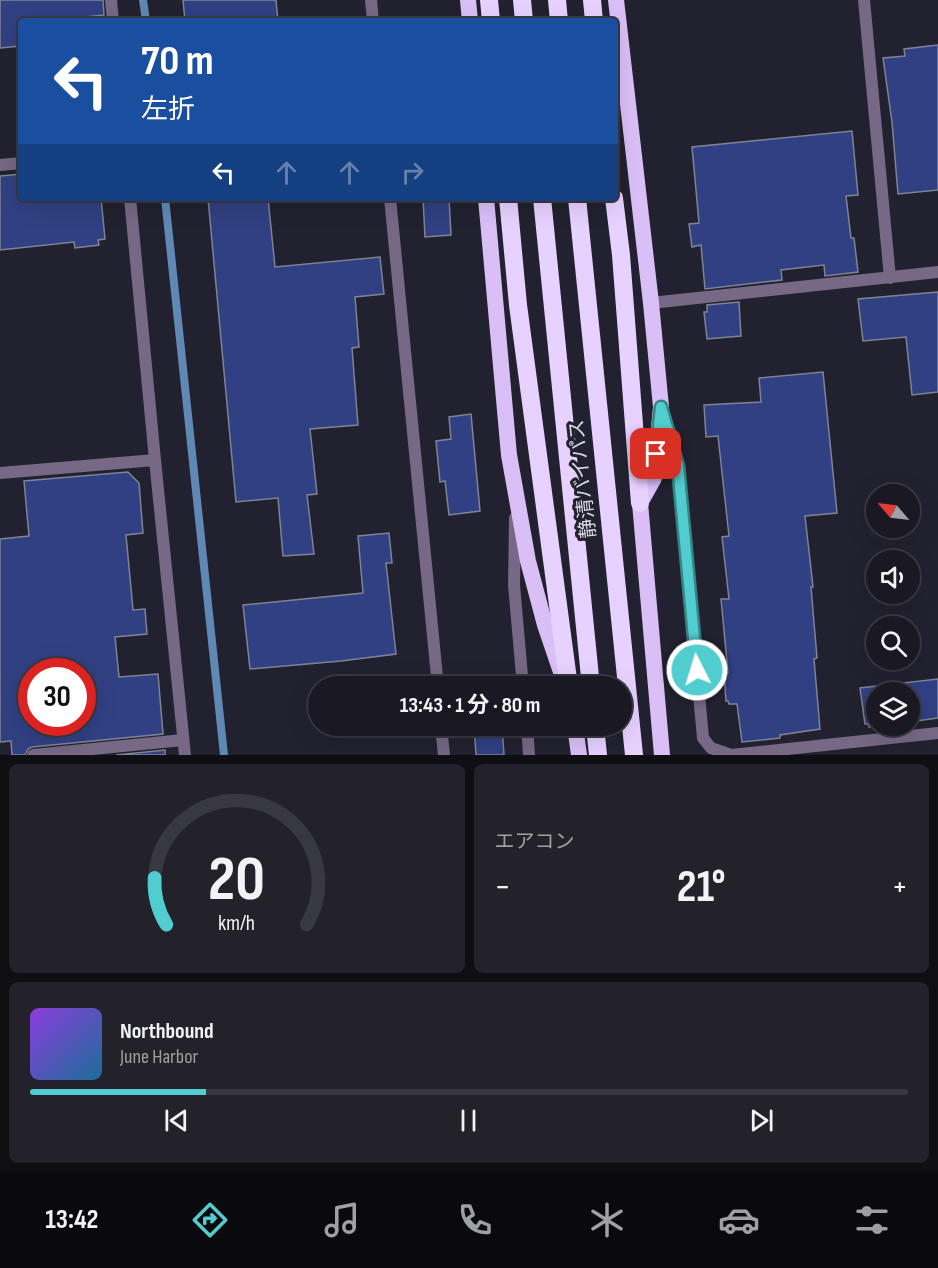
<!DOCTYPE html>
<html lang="ja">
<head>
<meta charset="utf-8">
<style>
  body { margin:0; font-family:"Sofia Sans Condensed","Noto Sans JP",sans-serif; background:#23222b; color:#f1f3f6; height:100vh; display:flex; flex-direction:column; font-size:22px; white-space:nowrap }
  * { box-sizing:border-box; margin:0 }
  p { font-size:20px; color:#9fa0a6 }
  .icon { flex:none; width:33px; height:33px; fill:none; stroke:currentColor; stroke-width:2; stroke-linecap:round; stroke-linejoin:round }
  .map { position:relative; height:755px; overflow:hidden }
  .side { display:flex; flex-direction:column; gap:9px; padding:9px; background:#0e0e13; flex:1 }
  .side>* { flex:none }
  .hud { position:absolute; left:18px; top:18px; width:600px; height:183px; border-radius:6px; box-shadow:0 6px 24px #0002,0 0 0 2px #383841; background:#1a4fa0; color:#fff; overflow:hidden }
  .needle { width:39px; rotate:298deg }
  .controls { position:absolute; left:866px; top:484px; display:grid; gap:12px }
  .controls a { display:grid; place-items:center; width:54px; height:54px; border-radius:50%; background:#1a1923; box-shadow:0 6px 24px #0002,0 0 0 2px #383841; font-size:30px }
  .speed { position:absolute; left:18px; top:658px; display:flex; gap:12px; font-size:30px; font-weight:700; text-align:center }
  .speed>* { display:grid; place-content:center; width:78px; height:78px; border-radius:50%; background:#1a1923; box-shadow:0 6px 24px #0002,0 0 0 2px #383841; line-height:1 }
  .speed .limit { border:9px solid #d22; background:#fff; color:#111 }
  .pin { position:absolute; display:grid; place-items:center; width:51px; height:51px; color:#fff; margin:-26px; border-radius:12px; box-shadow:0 3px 9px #0006 }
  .me { position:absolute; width:66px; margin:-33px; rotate:355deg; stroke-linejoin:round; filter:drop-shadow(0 0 4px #0008) }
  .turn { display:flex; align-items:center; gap:21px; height:126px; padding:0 24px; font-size:27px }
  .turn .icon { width:78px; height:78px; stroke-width:2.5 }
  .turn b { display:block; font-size:42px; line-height:51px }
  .lanes { display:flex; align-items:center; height:57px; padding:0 24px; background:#0003; justify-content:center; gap:30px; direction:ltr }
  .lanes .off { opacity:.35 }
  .big { font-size:45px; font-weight:700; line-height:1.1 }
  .side .card { flex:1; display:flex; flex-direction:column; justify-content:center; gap:9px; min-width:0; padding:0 21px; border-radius:9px; background:#23222b }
  .side .dial { align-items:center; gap:0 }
  .dial svg { height:156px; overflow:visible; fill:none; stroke:#383841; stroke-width:7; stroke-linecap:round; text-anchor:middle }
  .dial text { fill:#f1f3f6; stroke:none }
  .song { display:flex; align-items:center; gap:18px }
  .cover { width:72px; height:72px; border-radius:9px; background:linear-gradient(135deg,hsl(270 70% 55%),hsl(200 70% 35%)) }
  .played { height:6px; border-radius:3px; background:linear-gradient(90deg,#52cdcf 20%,#383841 20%) }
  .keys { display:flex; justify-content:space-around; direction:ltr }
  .heat { display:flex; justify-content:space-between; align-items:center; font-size:33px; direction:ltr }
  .side .tiles { flex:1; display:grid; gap:9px; grid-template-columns:1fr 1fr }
  .card:last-child { grid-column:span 2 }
  .trip { position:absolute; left:308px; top:676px; width:324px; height:60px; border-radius:30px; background:#1a1923; box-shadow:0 6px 24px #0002,0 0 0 2px #383841; font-weight:700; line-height:60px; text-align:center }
  .dock { display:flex; height:96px; justify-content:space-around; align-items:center; background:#0a0a0e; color:#9fa0a6 }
  .dock .icon { width:42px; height:42px }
  .dock .selected { color:#52cdcf }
  .dock b { font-size:27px; color:#f1f3f6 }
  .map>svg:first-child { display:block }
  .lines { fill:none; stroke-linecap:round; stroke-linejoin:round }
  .stream { stroke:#6088b4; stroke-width:8 }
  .building { fill:#304082; stroke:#7e8494; stroke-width:1.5; fill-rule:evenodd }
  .minor { stroke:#776886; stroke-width:12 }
  .trunk { stroke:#dabff6; stroke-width:16 }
  .motorway { stroke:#e7d1ff; stroke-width:18 }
  .route-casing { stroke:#358587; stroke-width:15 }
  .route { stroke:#52cdcf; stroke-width:10 }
  .labels { text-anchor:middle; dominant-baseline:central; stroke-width:6; stroke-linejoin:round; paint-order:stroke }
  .street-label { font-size:20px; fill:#dad9e3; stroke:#22212f }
</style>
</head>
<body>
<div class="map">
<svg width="938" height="755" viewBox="0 0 938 755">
  <rect width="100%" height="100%" fill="#22212f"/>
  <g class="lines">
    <path class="stream" d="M 143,0 L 146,21
      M 165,198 L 224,755"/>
  </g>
  <path class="building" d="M 0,0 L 103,0 L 104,15 L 47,21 L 21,21 L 21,46 L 0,48 Z
    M 183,0 L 276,0 L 278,21 L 185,21 Z
    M 938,45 L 938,190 L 898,194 L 892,122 L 883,58 L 905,56 L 904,49 Z
    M 852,131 L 858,195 L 846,196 L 851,238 L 854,238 L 858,272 L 825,276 L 824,265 L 781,270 L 782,280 L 705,289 L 701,245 L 692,247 L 689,224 L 699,223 L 692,147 Z
    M 21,174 L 21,198 L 101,198 L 105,239 L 98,240 L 99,245 L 75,248 L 74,242 L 0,250 L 0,176 Z
    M 208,198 L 268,198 L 275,267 L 380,257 L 384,294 L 355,297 L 359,347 L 352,348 L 358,425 L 310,429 L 317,494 L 307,495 L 314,554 L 283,556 L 278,498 L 236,502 Z
    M 423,198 L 449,198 L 451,235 L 425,237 Z
    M 938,292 L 938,392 L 912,395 L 906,337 L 863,341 L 858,299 Z
    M 739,302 L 741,336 L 707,339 L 704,312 L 707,312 L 707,305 Z
    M 823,372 L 837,513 L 805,516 L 813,587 L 811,587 L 817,658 L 814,659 L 820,729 L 780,735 L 780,738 L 742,742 L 737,704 L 729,704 L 728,701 L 726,701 L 724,673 L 728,673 L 721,599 L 729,599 L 722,537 L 729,536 L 718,436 L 706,437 L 704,405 L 761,402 L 759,378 Z
    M 471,414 L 480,511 L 449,515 L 445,481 L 440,482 L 436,441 L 451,439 L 449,417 Z
    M 128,472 L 139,483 L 143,533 L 126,535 L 133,610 L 145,609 L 147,634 L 115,637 L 119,677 L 158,674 L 163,734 L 32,747 L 28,749 L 25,755 L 12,755 L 11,741 L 0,742 L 0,539 L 29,536 L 24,481 ZM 32,672 L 82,672 L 82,723 L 32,723 Z
    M 389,533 L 392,563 L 386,563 L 396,654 L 341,661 L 250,669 L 243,605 L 363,593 L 358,536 Z
    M 938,679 L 938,718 L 909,722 L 909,693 L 876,693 L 877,726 L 869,727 L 869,724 L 865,724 L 860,688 Z
    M 474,726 L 502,726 L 504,755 L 476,755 Z
    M 165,750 L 165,755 L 116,755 Z"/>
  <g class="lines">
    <path class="minor" d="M 111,0 L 113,21
      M 371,0 L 373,21
      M 864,0 L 890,278
      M 0,165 L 21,163
      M 130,198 L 155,460 L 185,755
      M 390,198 L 438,687
      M 651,303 L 938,272
      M 663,414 L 678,467 L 703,738 L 711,748 L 731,755 L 938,733
      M 0,473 L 155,460
      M 515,518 L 514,585 L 523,687
      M 441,726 L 444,755
      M 527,726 L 529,755
      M 33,755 L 183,740"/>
    <path class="trunk" d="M 468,0 L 470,21
      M 616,0 L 651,303 L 661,407 L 654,478 L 640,503 L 662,755
      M 486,198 L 509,455 L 528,561 L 545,625 L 562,675
      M 575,726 L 579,755"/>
    <path class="motorway" d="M 489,0 L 491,21
      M 522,0 L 524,21
      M 557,0 L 559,21
      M 592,0 L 594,21
      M 508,198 L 518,305 L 569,687
      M 542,198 L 591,687
      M 577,198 L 634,755
      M 614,198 L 621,255 L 640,503
      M 595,726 L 598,755"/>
  </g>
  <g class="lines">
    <g class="route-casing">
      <path id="route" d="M 656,454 L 661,407 L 678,466 L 697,670"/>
    </g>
    <use href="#route" class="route"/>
  </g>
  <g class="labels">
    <g class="street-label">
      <text transform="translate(583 479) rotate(-96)">静清バイパス</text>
    </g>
  </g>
</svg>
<div class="controls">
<a><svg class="needle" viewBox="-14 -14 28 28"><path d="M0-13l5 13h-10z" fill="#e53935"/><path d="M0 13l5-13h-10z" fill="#9fa0a6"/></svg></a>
<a><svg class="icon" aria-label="sound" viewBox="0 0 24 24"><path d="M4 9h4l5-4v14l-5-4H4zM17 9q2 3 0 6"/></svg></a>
<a><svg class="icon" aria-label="search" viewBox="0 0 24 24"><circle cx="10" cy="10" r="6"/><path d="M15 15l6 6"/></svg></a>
<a><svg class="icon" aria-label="layers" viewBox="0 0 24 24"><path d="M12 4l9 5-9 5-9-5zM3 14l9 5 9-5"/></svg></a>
</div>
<div class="speed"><div class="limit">30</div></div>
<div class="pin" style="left:656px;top:454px;background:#d93025"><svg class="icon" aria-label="arrive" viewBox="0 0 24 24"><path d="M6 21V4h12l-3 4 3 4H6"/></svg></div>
<svg class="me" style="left:697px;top:670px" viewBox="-20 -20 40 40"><circle r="17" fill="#52cdcf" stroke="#fff" stroke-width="3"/><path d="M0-11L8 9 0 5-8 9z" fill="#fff"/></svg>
<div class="trip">13:43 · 1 分 · 80 m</div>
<div class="hud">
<div class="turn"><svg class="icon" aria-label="left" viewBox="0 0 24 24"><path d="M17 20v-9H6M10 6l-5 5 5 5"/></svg><div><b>70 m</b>左折</div></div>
<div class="lanes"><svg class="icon" aria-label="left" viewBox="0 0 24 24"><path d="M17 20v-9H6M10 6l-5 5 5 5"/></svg><svg class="icon off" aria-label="ahead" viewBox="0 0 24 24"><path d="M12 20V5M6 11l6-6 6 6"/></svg><svg class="icon off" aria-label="ahead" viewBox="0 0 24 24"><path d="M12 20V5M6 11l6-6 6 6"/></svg><svg class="icon off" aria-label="right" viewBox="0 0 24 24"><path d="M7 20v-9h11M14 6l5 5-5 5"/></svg></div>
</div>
</div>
<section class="side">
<div class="tiles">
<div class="card dial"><svg viewBox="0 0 100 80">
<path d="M14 69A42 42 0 1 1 86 69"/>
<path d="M14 69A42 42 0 0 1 8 45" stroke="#52cdcf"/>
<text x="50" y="56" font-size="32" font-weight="700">20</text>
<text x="50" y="72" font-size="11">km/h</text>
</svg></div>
<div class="card"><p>エアコン</p>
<div class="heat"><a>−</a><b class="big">21°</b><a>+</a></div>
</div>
<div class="card">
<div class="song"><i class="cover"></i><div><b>Northbound</b><p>June Harbor</p></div></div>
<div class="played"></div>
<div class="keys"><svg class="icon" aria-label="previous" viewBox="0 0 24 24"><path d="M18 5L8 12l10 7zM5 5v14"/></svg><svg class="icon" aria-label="pause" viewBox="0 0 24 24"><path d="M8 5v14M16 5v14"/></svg><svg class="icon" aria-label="next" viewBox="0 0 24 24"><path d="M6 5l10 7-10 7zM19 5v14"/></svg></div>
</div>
</div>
</section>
<nav class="dock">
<b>13:42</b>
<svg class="icon selected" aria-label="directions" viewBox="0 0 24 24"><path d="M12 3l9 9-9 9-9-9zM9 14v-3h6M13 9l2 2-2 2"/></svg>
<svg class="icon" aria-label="music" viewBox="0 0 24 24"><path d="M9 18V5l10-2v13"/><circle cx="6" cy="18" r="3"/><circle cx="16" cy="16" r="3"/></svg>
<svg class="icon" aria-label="phone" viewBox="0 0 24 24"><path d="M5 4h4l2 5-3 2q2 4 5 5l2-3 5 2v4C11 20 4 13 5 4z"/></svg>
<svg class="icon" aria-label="climate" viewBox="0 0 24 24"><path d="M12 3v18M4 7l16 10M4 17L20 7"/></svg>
<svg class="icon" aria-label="car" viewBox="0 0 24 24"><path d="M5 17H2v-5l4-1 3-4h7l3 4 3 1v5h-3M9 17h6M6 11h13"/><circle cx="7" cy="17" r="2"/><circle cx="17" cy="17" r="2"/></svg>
<svg class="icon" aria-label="filters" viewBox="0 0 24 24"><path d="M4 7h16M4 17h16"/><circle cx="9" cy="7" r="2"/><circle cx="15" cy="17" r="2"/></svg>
</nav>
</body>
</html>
